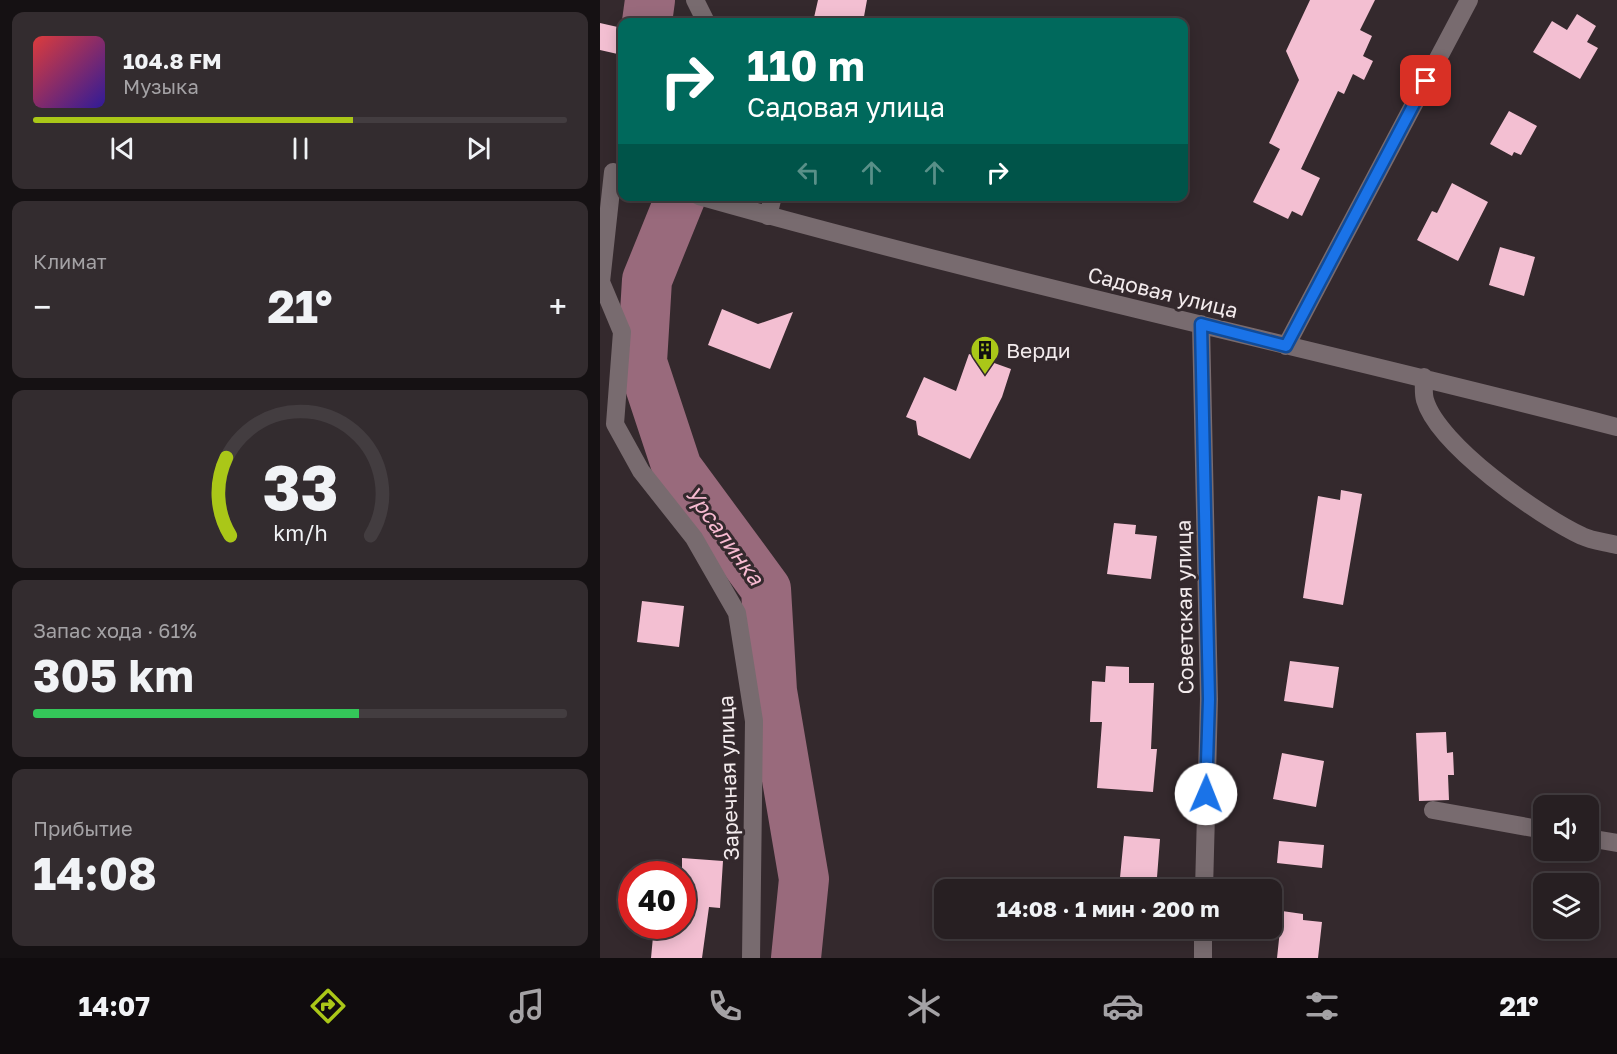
<!DOCTYPE html>
<html lang="ru">
<head>
<meta charset="utf-8">
<style>
  body { margin:0; font-family:"Golos Text",sans-serif; background:#332c2f; color:#f1f3f6; height:100vh; display:flex; flex-direction:column; font-size:22px; white-space:nowrap }
  * { box-sizing:border-box; margin:0 }
  p { font-size:20px; color:#a4a2a5 }
  .icon { flex:none; width:33px; height:33px; fill:none; stroke:currentColor; stroke-width:2; stroke-linecap:round; stroke-linejoin:round }
  .map { position:relative; flex:1; overflow:hidden }
  .sheet { display:flex; flex-direction:column; gap:12px; padding:12px; background:#151113; width:600px }
  .sheet>* { flex:none }
  .hud { position:absolute; left:18px; top:18px; width:570px; height:183px; border-radius:12px; box-shadow:0 3px 15px #0003,0 0 0 2px #433d40; background:#00695c; color:#fff; overflow:hidden }
  .buttons { position:absolute; left:933px; top:795px; display:grid; gap:12px }
  .buttons a { display:grid; place-items:center; width:66px; height:66px; border-radius:12px; background:#271f22; box-shadow:0 3px 15px #0003,0 0 0 2px #433d40; font-size:30px }
  .speed { position:absolute; left:18px; top:861px; display:flex; gap:12px; font-size:30px; font-weight:700; text-align:center }
  .speed>* { display:grid; place-content:center; width:78px; height:78px; border-radius:50%; background:#271f22; box-shadow:0 3px 15px #0003,0 0 0 2px #433d40; line-height:1 }
  .speed .limit { border:9px solid #d22; background:#fff; color:#111 }
  .pin { position:absolute; display:grid; place-items:center; width:51px; height:51px; color:#fff; margin:-26px; border-radius:12px; box-shadow:0 3px 9px #0006 }
  .me { position:absolute; width:66px; margin:-33px; rotate:1deg; stroke-linejoin:round; filter:drop-shadow(0 0 4px #0008) }
  .turn { display:flex; align-items:center; gap:21px; height:126px; padding:0 30px; font-size:27px }
  .turn .icon { width:78px; height:78px; stroke-width:2.5 }
  .turn b { display:block; font-size:42px; line-height:51px }
  .lanes { display:flex; align-items:center; height:57px; padding:0 30px; background:#0003; justify-content:center; gap:30px; direction:ltr }
  .lanes .off { opacity:.35 }
  .big { font-size:45px; font-weight:700; line-height:1.1 }
  .sheet .widget { flex:1; display:flex; flex-direction:column; justify-content:center; gap:9px; min-width:0; padding:0 21px; border-radius:12px; background:#332c2f }
  .sheet .dial { align-items:center; gap:0 }
  .dial svg { height:156px; overflow:visible; fill:none; stroke:#433d40; stroke-width:7; stroke-linecap:round; text-anchor:middle }
  .dial text { fill:#f1f3f6; stroke:none }
  .song { display:flex; align-items:center; gap:18px }
  .cover { width:72px; height:72px; border-radius:9px; background:linear-gradient(135deg,hsl(0 70% 55%),hsl(250 70% 35%)) }
  .played { height:6px; border-radius:3px; background:linear-gradient(90deg,#aac718 60%,#433d40 60%) }
  .keys { display:flex; justify-content:space-around; direction:ltr }
  .heat { display:flex; justify-content:space-between; align-items:center; font-size:33px; direction:ltr }
  .charge { height:9px; border-radius:4px; background:linear-gradient(90deg,#34c759 61%,#433d40 0) }
  .trip { position:absolute; left:334px; top:879px; width:348px; height:60px; border-radius:12px; background:#271f22; box-shadow:0 3px 15px #0003,0 0 0 2px #433d40; font-weight:700; line-height:60px; text-align:center }
  .dock { display:flex; height:96px; justify-content:space-around; align-items:center; background:#100c0e; color:#a4a2a5 }
  .dock .icon { width:42px; height:42px }
  .dock .selected { color:#aac718 }
  .dock b { font-size:27px; color:#f1f3f6 }
  main { display:flex; flex:1; min-height:0 }
  .map>svg:first-child { display:block }
  .lines { fill:none; stroke-linecap:round; stroke-linejoin:round }
  .river { stroke:#996a7c; stroke-width:50 }
  .building { fill:#f3bfd2 }
  .minor { stroke:#786b6f; stroke-width:18 }
  .route-casing { stroke:#114b97; stroke-width:15 }
  .route { stroke:#1a73e8; stroke-width:10 }
  .labels { text-anchor:middle; dominant-baseline:central; stroke-width:6; stroke-linejoin:round; paint-order:stroke }
  .street-label { font-size:21px; fill:#f3ebed; stroke:#34292d }
  .poi-label { font-size:21px; fill:#f3ebed; stroke:#34292d; text-anchor:start }
  .water-label { font-size:22px; font-style:italic; fill:#f7bad1; stroke:#34292d }
</style>
</head>
<body>
<main>
<section class="sheet">
<div class="widget">
<div class="song"><i class="cover"></i><div><b>104.8 FM</b><p>Музыка</p></div></div>
<div class="played"></div>
<div class="keys"><svg class="icon" aria-label="previous" viewBox="0 0 24 24"><path d="M18 5L8 12l10 7zM5 5v14"/></svg><svg class="icon" aria-label="pause" viewBox="0 0 24 24"><path d="M8 5v14M16 5v14"/></svg><svg class="icon" aria-label="next" viewBox="0 0 24 24"><path d="M6 5l10 7-10 7zM19 5v14"/></svg></div>
</div>
<div class="widget"><p>Климат</p>
<div class="heat"><a>−</a><b class="big">21°</b><a>+</a></div>
</div>
<div class="widget dial"><svg viewBox="0 0 100 80">
<path d="M14 69A42 42 0 1 1 86 69"/>
<path d="M14 69A42 42 0 0 1 12 29" stroke="#aac718"/>
<text x="50" y="56" font-size="32" font-weight="700">33</text>
<text x="50" y="72" font-size="11">km/h</text>
</svg></div>
<div class="widget"><p>Запас хода · 61%</p><b class="big">305 km</b><div class="charge"></div></div>
<div class="widget"><p>Прибытие</p><b class="big">14:08</b></div>
</section>
<div class="map">
<svg width="1017" height="958" viewBox="0 0 1017 958">
  <rect width="100%" height="100%" fill="#34292d"/>
  <g class="lines">
    <path class="river" d="M 47,22 L 50,0
      M 81,196 L 47,280 L 42,362 L 77,468 L 166,589 L 172,691 L 204,879 L 196,958"/>
  </g>
  <path class="building" d="M 218,0 L 267,0 L 263,22 L 213,22 Z
    M 710,0 L 775,0 L 760,30 L 772,36 L 763,56 L 773,61 L 764,80 L 753,74 L 744,94 L 738,91 L 701,169 L 720,178 L 702,216 L 692,211 L 688,219 L 653,202 L 680,149 L 669,143 L 699,80 L 686,51 Z
    M 977,14 L 996,26 L 987,42 L 998,48 L 980,79 L 933,52 L 952,21 L 967,30 Z
    M 0,23 L 22,28 L 22,55 L 0,50 Z
    M 909,111 L 937,126 L 921,155 L 914,152 L 912,156 L 890,144 Z
    M 852,183 L 888,202 L 858,261 L 817,240 L 832,211 L 837,213 Z
    M 900,247 L 935,257 L 924,296 L 889,285 Z
    M 122,309 L 158,324 L 193,312 L 170,369 L 108,345 Z
    M 369,354 L 411,369 L 402,397 L 370,459 L 318,435 L 316,421 L 306,417 L 324,377 L 356,391 Z
    M 741,490 L 762,494 L 743,605 L 703,598 L 718,496 L 740,500 Z
    M 514,523 L 536,525 L 535,534 L 557,536 L 551,579 L 507,574 Z
    M 42,601 L 84,606 L 79,647 L 37,642 Z
    M 690,661 L 739,667 L 733,708 L 684,701 Z
    M 506,666 L 529,667 L 529,683 L 554,683 L 551,749 L 557,749 L 553,792 L 497,788 L 502,722 L 490,722 L 492,681 L 505,682 Z
    M 846,732 L 847,753 L 853,752 L 854,775 L 848,775 L 849,800 L 819,801 L 816,733 Z
    M 682,753 L 724,761 L 716,807 L 673,799 Z
    M 524,836 L 560,839 L 556,890 L 510,890 L 510,887 L 519,888 Z
    M 679,841 L 724,845 L 722,868 L 677,863 Z
    M 82,858 L 123,861 L 120,908 L 109,907 L 102,958 L 51,958 L 54,926 L 82,926 Z
    M 682,911 L 703,914 L 703,920 L 722,922 L 718,958 L 677,958 Z
    M 507,928 L 551,928 L 550,940 L 506,937 Z"/>
  <g class="lines">
    <path class="minor" d="M 95,0 L 106,22
      M 13,172 L 1,282 L 22,332 L 15,424 L 41,471 L 94,538 L 137,613 L 154,721 L 151,958
      M 99,196 C 403,282 712,348 1017,427
      M 168,216 L 173,196
      M 601,324 L 609,699 L 604,890
      M 686,346 L 869,0
      M 824,377 C 824,384 823,393 825,400 C 838,445 939,516 982,536 C 992,541 1006,542 1017,545
      M 833,810 L 944,830
      M 988,838 L 1017,843
      M 603,958 L 603,928"/>
  </g>
  <g class="lines">
    <g class="route-casing">
      <path id="route" d="M 606,794 L 609,699 L 601,324 L 686,346 L 826,81"/>
    </g>
    <use href="#route" class="route"/>
  </g>
  <defs>
    <g id="building-pin" transform="scale(1.5)"><path d="M0 17L-7.5 6A9.5 9.5 0 1 1 7.5 6Z" fill="#aac718" stroke="#34292d"/><path d="M-4-6H4V6H1V3H-1V6H-4ZM-2.5-4.3h1.7v1.8h-1.7ZM.8-4.3h1.7v1.8H.8ZM-2.5-1h1.7V.8h-1.7ZM.8-1h1.7V.8H.8Z" fill="#111"/></g>
  </defs>
  <g fill-rule="evenodd">
    <use href="#building-pin" x="385" y="350"/>
  </g>
  <g class="labels">
    <g class="street-label">
      <text transform="translate(563 292) rotate(14)">Садовая улица</text>
      <text transform="translate(584 607) rotate(-91)">Советская улица</text>
      <text transform="translate(128 778) rotate(-92)">Заречная улица</text>
    </g>
    <g class="poi-label">
      <text x="406" y="350">Верди</text>
    </g>
    <g class="water-label">
      <text transform="translate(125 535) rotate(54)">Урсалинка</text>
    </g>
  </g>
</svg>
<div class="buttons">
<a><svg class="icon" aria-label="sound" viewBox="0 0 24 24"><path d="M4 9h4l5-4v14l-5-4H4zM17 9q2 3 0 6"/></svg></a>
<a><svg class="icon" aria-label="layers" viewBox="0 0 24 24"><path d="M12 4l9 5-9 5-9-5zM3 14l9 5 9-5"/></svg></a>
</div>
<div class="speed"><div class="limit">40</div></div>
<div class="pin" style="left:826px;top:81px;background:#d93025"><svg class="icon" aria-label="arrive" viewBox="0 0 24 24"><path d="M6 21V4h12l-3 4 3 4H6"/></svg></div>
<svg class="me" style="left:606px;top:794px" viewBox="-20 -20 40 40"><circle r="19" fill="#fff"/><path d="M0-13L10 11 0 6-10 11z" fill="#1a73e8"/></svg>
<div class="trip">14:08 · 1 мин · 200 m</div>
<div class="hud">
<div class="turn"><svg class="icon" aria-label="right" viewBox="0 0 24 24"><path d="M7 20v-9h11M14 6l5 5-5 5"/></svg><div><b>110 m</b>Садовая улица</div></div>
<div class="lanes"><svg class="icon off" aria-label="left" viewBox="0 0 24 24"><path d="M17 20v-9H6M10 6l-5 5 5 5"/></svg><svg class="icon off" aria-label="ahead" viewBox="0 0 24 24"><path d="M12 20V5M6 11l6-6 6 6"/></svg><svg class="icon off" aria-label="ahead" viewBox="0 0 24 24"><path d="M12 20V5M6 11l6-6 6 6"/></svg><svg class="icon" aria-label="right" viewBox="0 0 24 24"><path d="M7 20v-9h11M14 6l5 5-5 5"/></svg></div>
</div>
</div>
</main>
<nav class="dock">
<b>14:07</b>
<svg class="icon selected" aria-label="directions" viewBox="0 0 24 24"><path d="M12 3l9 9-9 9-9-9zM9 14v-3h6M13 9l2 2-2 2"/></svg>
<svg class="icon" aria-label="music" viewBox="0 0 24 24"><path d="M9 18V5l10-2v13"/><circle cx="6" cy="18" r="3"/><circle cx="16" cy="16" r="3"/></svg>
<svg class="icon" aria-label="phone" viewBox="0 0 24 24"><path d="M5 4h4l2 5-3 2q2 4 5 5l2-3 5 2v4C11 20 4 13 5 4z"/></svg>
<svg class="icon" aria-label="climate" viewBox="0 0 24 24"><path d="M12 3v18M4 7l16 10M4 17L20 7"/></svg>
<svg class="icon" aria-label="car" viewBox="0 0 24 24"><path d="M5 17H2v-5l4-1 3-4h7l3 4 3 1v5h-3M9 17h6M6 11h13"/><circle cx="7" cy="17" r="2"/><circle cx="17" cy="17" r="2"/></svg>
<svg class="icon" aria-label="filters" viewBox="0 0 24 24"><path d="M4 7h16M4 17h16"/><circle cx="9" cy="7" r="2"/><circle cx="15" cy="17" r="2"/></svg>
<b>21°</b>
</nav>
</body>
</html>
